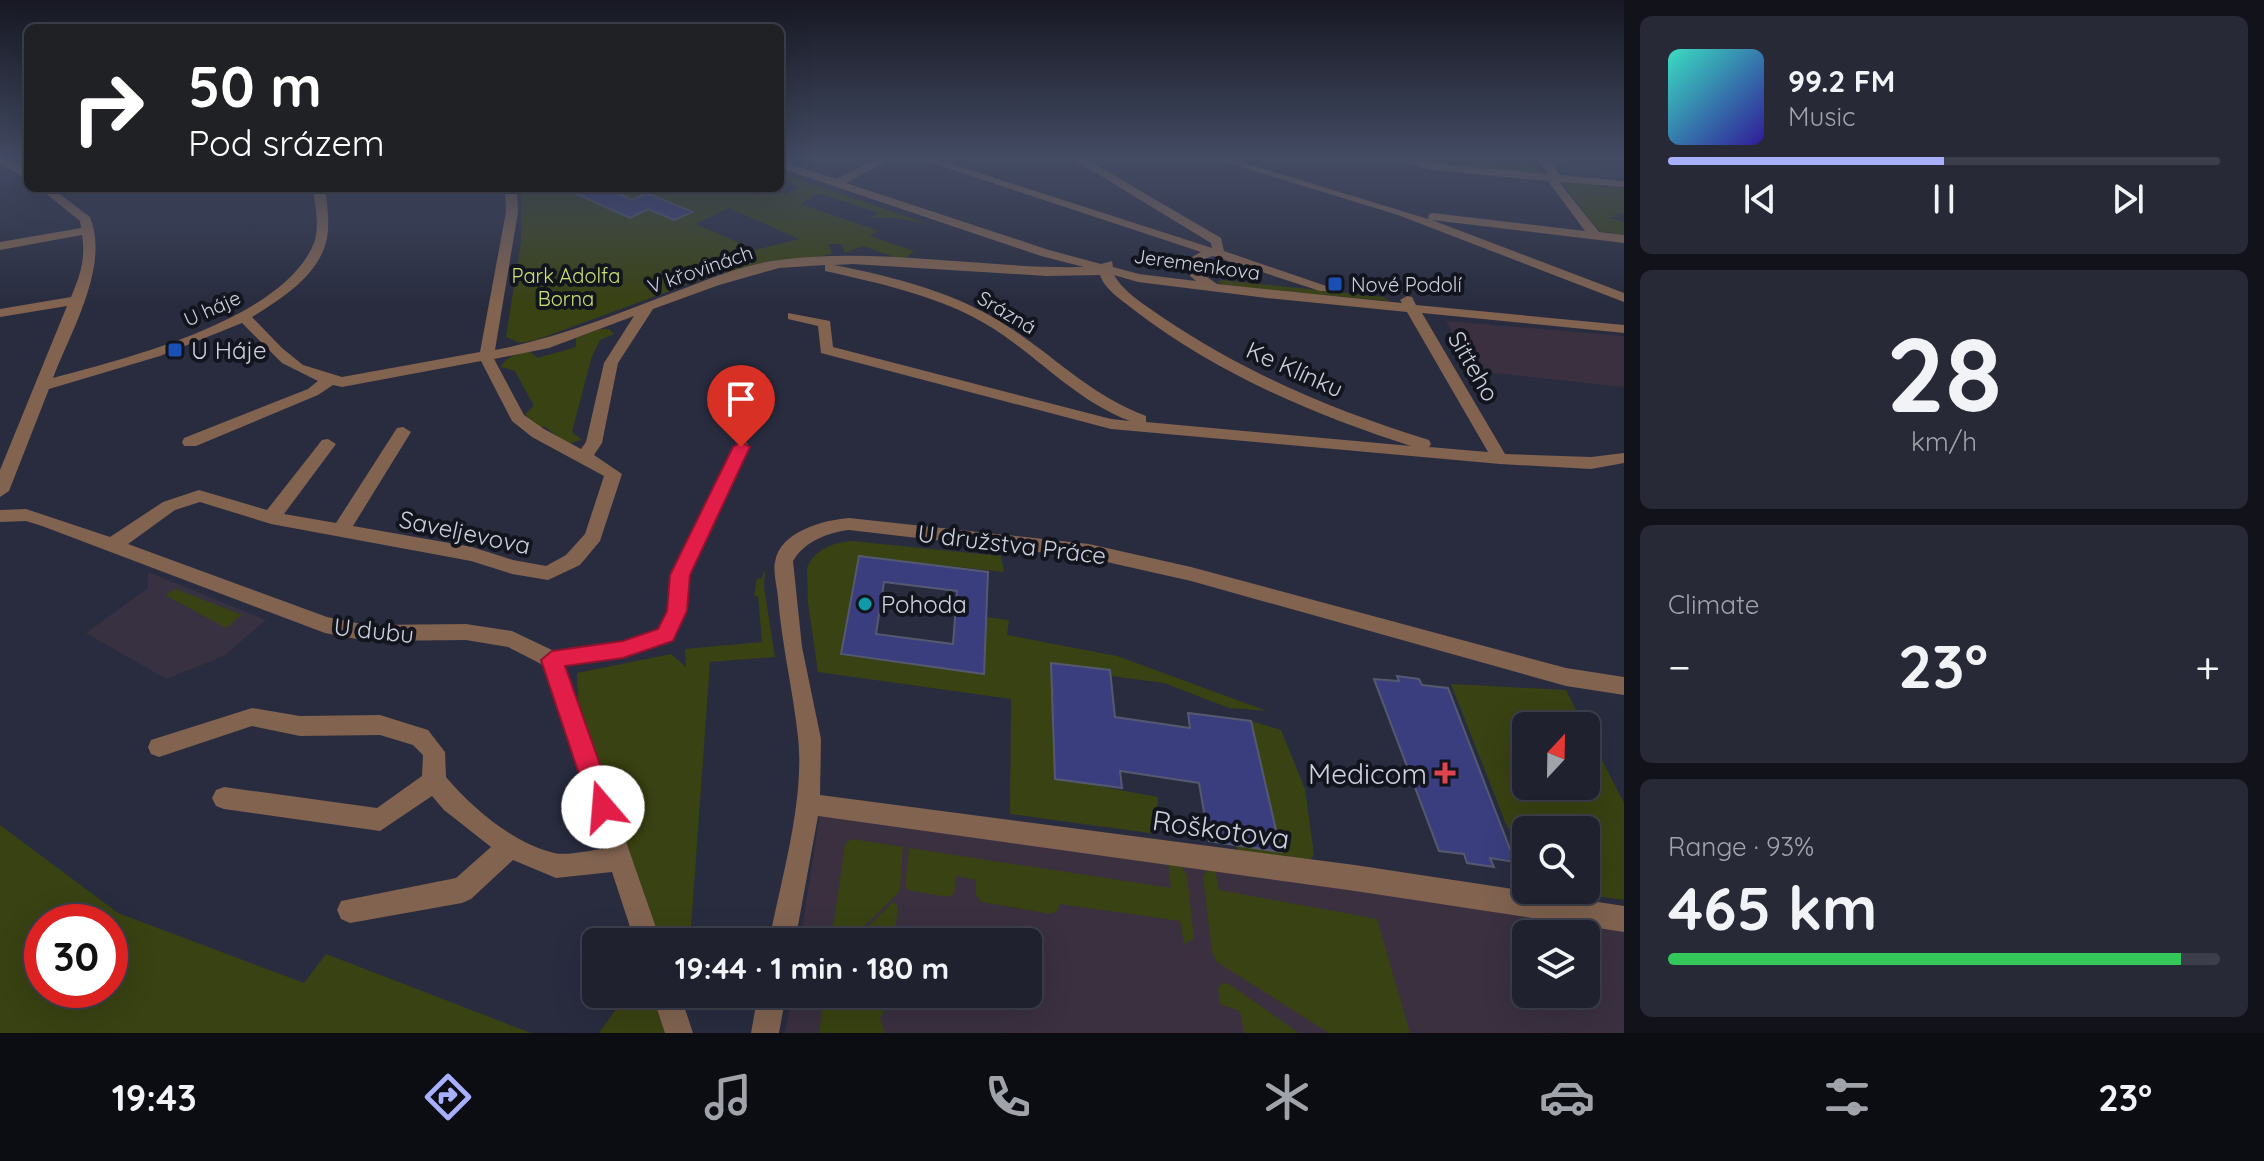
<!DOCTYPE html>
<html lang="en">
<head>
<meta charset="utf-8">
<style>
  body { margin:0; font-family:Quicksand,sans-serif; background:#272937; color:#f1f3f6; height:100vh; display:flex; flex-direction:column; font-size:30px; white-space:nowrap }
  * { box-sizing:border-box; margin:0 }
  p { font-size:26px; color:#a1a3aa }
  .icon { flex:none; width:44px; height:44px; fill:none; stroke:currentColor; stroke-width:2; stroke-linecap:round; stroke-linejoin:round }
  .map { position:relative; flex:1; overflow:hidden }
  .side { display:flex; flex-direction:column; gap:16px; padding:16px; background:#11121a; width:640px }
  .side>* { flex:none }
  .top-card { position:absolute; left:24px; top:24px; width:760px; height:168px; border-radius:12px; box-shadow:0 8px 32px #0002,0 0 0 2px #3c3e4b; background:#202124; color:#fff; overflow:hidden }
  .needle { width:52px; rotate:22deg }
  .buttons { position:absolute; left:1512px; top:712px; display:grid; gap:16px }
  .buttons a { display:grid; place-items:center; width:88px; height:88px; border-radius:12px; background:#1f212f; box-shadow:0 8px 32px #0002,0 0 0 2px #3c3e4b; font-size:40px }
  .speed { position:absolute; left:24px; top:904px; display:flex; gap:16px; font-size:40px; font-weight:700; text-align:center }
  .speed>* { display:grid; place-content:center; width:104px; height:104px; border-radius:50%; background:#1f212f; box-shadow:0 8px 32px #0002,0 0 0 2px #3c3e4b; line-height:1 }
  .speed .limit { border:12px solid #d22; background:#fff; color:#111 }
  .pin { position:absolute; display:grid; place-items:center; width:68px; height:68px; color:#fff; margin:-82px -34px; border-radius:50% 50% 50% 0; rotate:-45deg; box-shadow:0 0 8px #0007 }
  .pin .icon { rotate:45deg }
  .me { position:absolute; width:88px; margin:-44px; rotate:342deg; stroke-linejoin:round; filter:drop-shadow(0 0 6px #0008) }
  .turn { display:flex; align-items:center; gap:28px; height:168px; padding:0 32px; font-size:36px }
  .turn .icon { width:104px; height:104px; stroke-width:2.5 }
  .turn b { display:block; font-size:56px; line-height:68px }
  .big { font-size:60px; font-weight:800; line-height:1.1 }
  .side .tile { flex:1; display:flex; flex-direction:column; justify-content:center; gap:12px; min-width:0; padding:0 28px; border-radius:12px; background:#272937 }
  .side .dial { align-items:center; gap:0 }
  .dial b { font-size:104px; line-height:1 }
  .song { display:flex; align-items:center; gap:24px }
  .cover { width:96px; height:96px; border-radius:12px; background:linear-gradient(135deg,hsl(170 70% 55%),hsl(250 70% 35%)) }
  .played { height:8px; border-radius:4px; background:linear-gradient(90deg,#a7b0fc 50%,#3c3e4b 50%) }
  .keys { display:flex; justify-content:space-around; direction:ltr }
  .heat { display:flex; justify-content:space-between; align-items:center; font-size:44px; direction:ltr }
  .charge { height:12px; border-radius:6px; background:linear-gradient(90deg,#34c759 93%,#3c3e4b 0) }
  .trip { position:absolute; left:582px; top:928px; width:460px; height:80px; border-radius:12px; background:#1f212f; box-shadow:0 8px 32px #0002,0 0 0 2px #3c3e4b; font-weight:800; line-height:80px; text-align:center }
  .dock { display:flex; height:128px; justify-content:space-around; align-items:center; background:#0c0d13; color:#a1a3aa }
  .dock .icon { width:56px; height:56px }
  .dock .active { color:#a7b0fc }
  .dock b { font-size:36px; color:#f1f3f6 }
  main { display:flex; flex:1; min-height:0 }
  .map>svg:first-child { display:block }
  .commercial { fill:#3a3040; fill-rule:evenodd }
  .industrial { fill:#383142 }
  .built { fill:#2e324c }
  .green { fill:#394212; fill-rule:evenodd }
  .building { fill:#3a3e7e; stroke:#55596f; stroke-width:2; fill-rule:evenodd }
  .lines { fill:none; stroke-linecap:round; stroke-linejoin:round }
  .minor { fill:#816350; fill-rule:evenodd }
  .route { fill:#e11d48; stroke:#92132f; stroke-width:2 }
  .transit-dot { fill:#1a4fb4; stroke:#13151e; stroke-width:3 }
  .culture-dot { fill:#0f9aa8; stroke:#13151e; stroke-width:3 }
  .health-dot { fill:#e0444e; stroke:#13151e; stroke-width:3 }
  .labels { text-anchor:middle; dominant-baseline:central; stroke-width:8; stroke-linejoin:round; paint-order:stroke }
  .far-street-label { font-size:20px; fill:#ced0dd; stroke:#13151e }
  .far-park-label { font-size:20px; fill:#cae276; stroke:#13151e }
  .far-poi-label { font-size:20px; fill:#ced0dd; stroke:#13151e; text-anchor:start }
  .poi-label { font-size:24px; fill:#ced0dd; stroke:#13151e; text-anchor:start }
  .street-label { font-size:24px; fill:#ced0dd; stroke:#13151e }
  .near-poi-label { font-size:28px; fill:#ced0dd; stroke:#13151e; text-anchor:end }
  .near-street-label { font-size:28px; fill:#ced0dd; stroke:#13151e }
</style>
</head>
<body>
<main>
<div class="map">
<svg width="1624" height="1033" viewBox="0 0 1624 1033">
  <rect width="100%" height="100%" fill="#292c3f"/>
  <path class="commercial" d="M 1446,321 L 1624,336 L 1624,387 L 1474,371 Z
    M 820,814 L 1202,866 L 1624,930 L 1624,1033 L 785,1033 L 792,994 L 1028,994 L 1028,942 L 800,942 ZM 1526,934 L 1586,934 L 1586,994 L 1526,994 Z"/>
  <path class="industrial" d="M 148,572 L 266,620 L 224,656 L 166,679 L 86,633 L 148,588 Z"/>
  <path class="built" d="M 1554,159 L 1624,159 L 1624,179 L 1569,172 Z"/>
  <path class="green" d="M 1400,159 L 1446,159 L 1450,163 L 1467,165 L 1465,160 L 1458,159 L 1492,159 L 1497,165 L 1516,167 L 1518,161 L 1496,159 L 1531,161 L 1541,175 Z
    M 780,173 L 929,224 L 895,218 L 871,218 L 879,213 L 819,193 L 801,204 L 879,231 L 870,236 L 914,251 L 903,260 L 863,246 L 845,253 L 842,244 L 829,244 L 832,254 L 716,274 L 536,340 L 520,343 L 506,337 L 521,242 L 521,188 L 563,188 L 630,218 L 648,209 L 675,220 L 692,212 L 647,193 L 626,203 L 605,188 L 768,188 L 786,194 L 799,187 L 780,178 ZM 729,208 L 799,239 L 755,250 L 696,224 Z
    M 1561,182 L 1624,188 L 1624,214 L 1612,213 L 1621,217 L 1610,217 L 1624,222 L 1624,235 L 1599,231 Z
    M 1222,280 L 1383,297 L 1390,301 L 1226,286 L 1217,282 Z
    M 600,329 L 609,329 L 614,334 L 600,340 L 591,359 L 572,432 L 582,440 L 567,444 L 544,426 L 539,429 L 525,414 L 534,406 L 515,371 L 501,367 C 506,356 518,354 529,351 L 538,358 L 576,347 L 576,338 Z
    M 851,541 L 1001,556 L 1004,572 L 859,556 L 841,655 L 983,674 L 986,617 L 1009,620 L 1007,635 L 1117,656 L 1267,711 L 1229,708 L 1164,683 L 1111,676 L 1110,670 L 1052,663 L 1055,778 L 1158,797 L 1157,834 L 1010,814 L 1011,699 L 818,672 L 808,603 L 807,568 C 815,549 832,543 851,541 Z
    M 765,569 L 764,587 L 775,657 L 710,662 L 690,942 L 660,942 L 578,699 L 577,673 L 671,654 L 686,667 L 685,649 L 762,642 L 758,596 L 754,596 L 757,578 L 761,579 Z
    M 176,589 L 242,615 L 226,628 L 165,595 Z
    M 1451,684 L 1566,690 L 1584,726 L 1526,726 L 1526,786 L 1586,786 L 1586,729 L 1624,803 L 1624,900 L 1582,894 L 1580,890 L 1586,890 L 1586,830 L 1508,829 Z
    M 1251,721 L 1281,730 L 1305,789 L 1314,855 L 1307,864 L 1239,854 L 1236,845 L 1280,851 Z
    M 0,825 L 118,913 L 304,983 L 326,954 L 531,1033 L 0,1033 ZM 42,922 L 110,922 L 110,990 L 42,990 Z
    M 852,839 L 903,847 L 900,891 L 848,942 L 831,942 L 845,844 Z
    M 909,848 L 1171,888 L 1168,862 L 1181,866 L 1187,875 L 1194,938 L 1184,944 L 1180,921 L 1060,904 L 1057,911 L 1051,914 L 982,902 L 976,895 L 976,880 L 956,876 L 954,894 L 947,897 L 908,890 L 905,887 Z
    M 1215,869 L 1219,890 L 1377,919 L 1410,1033 L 1329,1033 L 1217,962 L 1212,952 L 1203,876 L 1208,870 Z
    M 893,902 L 898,906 L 894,942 L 852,942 Z
    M 1223,983 L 1229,984 L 1299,1033 L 1244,1033 L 1240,1011 L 1220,1004 L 1218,988 Z
    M 627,994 L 659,994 L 673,1033 L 599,1033 Z
    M 824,994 L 889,994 L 888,1006 L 880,1018 L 885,1033 L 819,1033 Z"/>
  <path class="building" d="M 563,188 L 605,188 L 632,200 L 647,193 L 693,212 L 674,220 L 648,209 L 630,218 Z
    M 859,556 L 988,572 L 984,674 L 841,654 ZM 884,582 L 957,591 L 953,644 L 876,634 Z
    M 1051,663 L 1110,670 L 1115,717 L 1190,728 L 1188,713 L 1251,721 L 1281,852 L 1209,841 L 1199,783 L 1120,771 L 1122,788 L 1055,779 Z
    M 1397,676 L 1419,679 L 1422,685 L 1448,688 L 1515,862 L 1490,858 L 1494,867 L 1467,863 L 1464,854 L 1439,851 L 1374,679 L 1399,681 Z"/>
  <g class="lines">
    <path class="minor" d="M 0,159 L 8,159 L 28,171 L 28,179 L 0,164 Z
      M 877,159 L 890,159 L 846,183 L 1049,250 L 1101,264 L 1112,261 L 1113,267 L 1139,274 L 1196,281 L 1190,276 L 1192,257 L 1201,252 L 920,159 L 936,159 L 1212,248 L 1211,243 L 1073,159 L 1086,159 L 1221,238 L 1224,251 L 1332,288 L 1330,291 L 1320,291 L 1213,256 L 1204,259 L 1204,275 L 1217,284 L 1402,303 L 1400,300 L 1407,296 L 1412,297 L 1416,305 L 1624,325 L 1624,333 L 1422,313 L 1505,454 L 1591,457 L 1624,453 L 1624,463 L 1591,469 L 1500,464 L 1111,429 L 821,353 L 818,326 L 788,319 L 788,313 L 830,321 L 833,347 L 1111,419 L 1130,421 C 1080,402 1046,365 1003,335 C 950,298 887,285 825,271 L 825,265 L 779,268 L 719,285 L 653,309 L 618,363 L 602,443 L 594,455 L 622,474 L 600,541 L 580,565 L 548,580 L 512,574 L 471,561 L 271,524 L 200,502 L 175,510 L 128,544 L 327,617 L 367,625 L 466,624 L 512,631 L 554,651 L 623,641 L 658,629 L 667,611 L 670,575 L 733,447 L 741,442 L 747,443 L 749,447 L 690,575 L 687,611 L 672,641 L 623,657 L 565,666 L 661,942 L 635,942 L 612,872 L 556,878 L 513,860 L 471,899 L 462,903 L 350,923 L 341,919 L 337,910 L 341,901 L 456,878 L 491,847 L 444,810 L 432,796 L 380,831 L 224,809 L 216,806 L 212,798 L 216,790 L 224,787 L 377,808 L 422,776 L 423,755 L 413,745 L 380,735 L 300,736 L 252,726 L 159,757 L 151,754 L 148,747 L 151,740 L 252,708 L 300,716 L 380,715 L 428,730 L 445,752 L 446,777 C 472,808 513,843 554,853 C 568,856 589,850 604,849 L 543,665 L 508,647 L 466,640 L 367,641 L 325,633 L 42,526 L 26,521 L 0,522 L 0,510 L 26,509 L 110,537 L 163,502 L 199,490 L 267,510 L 322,440 L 328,439 L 336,444 L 284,514 L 336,523 L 397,428 L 403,427 L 411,432 L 353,526 L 472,547 L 513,560 L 546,566 L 566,555 L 585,534 L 604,476 L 532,437 L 512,421 L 481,361 L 342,387 L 333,385 L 318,395 L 196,446 L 184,446 L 182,442 L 184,438 L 308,389 L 318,381 L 282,363 L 242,323 L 160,356 L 49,389 L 9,491 L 0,497 L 0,470 L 67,306 L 0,317 L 0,309 L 71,297 C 80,276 86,258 82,235 L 0,250 L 0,242 L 81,228 L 80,221 L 39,188 L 52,188 L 90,217 C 110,266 71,331 53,378 C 126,358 283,320 314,243 C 320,227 315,205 313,188 L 325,188 C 327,204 330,221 327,238 C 320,275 281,299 252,317 L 282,348 L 303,365 L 342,377 L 480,352 L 506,212 L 505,188 L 517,188 L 518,212 L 495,350 C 559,338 619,313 680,290 C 711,278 746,264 779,260 C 880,247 983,269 1084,267 L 1041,256 L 780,168 L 780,161 L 836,179 ZM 853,264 L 1047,276 L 1100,275 C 1105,290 1122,300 1134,310 C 1216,373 1312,414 1411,446 L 1146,422 L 1146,416 C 1091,395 1059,360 1012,329 C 959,293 895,277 834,265 ZM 1114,275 L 1138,282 L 1267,298 L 1407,312 L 1488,452 L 1429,447 L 1431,444 L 1429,440 C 1335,411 1247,374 1165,319 C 1148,307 1124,293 1114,275 ZM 634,316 L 604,363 L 586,442 L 581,449 L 544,429 L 524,415 L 494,359 L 549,348 Z
      M 1215,159 L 1232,159 L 1428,219 L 1429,214 L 1433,213 L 1585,231 L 1548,181 L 1433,170 L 1386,159 L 1548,174 L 1537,159 L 1548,159 L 1560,175 L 1624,181 L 1624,187 L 1559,182 L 1599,232 L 1624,235 L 1624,243 L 1432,220 L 1624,293 L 1624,302 L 1398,215 Z
      M 849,518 L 1089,544 L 1191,567 L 1566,668 L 1624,677 L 1624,695 L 1566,686 L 1191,581 L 1089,558 L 849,530 C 827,533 805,541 793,561 L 802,647 L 821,739 L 820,795 L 1355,865 L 1624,906 L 1624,932 L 1355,891 L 818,816 L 795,942 L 769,942 C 781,879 805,801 798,737 C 793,690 782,646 778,598 C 777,587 773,572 775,562 C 780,531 824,520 849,518 Z
      M 652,994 L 680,994 L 693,1033 L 665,1033 Z
      M 758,994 L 786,994 L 779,1033 L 751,1033 Z"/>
  </g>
  <linearGradient id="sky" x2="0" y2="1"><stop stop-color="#171823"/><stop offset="0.52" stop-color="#434b63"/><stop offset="1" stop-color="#434b63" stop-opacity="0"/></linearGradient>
  <rect width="1624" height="304" fill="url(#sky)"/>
  <path class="route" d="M 741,442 L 750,447 L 690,575 L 687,611 L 673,641 L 623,658 L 565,666 L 615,807 L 611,815 L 603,818 L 594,815 L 590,807 L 541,660 L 552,651 L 623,641 L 658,629 L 667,611 L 670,575 L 733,447 Z"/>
  <g class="transit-dot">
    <rect x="1327" y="276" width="16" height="16" rx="4"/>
    <rect x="167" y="342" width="16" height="16" rx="4"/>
  </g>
  <circle class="culture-dot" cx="865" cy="604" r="8"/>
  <path class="health-dot" d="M1441 761h8v8h8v8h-8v8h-8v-8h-8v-8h8z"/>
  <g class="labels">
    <g class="far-street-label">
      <text transform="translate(1197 264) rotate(8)">Jeremenkova</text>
      <text transform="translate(700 269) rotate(-19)">V křovinách</text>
      <text transform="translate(212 308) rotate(-24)">U háje</text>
      <text transform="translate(1007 312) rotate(31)">Srázná</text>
    </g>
    <g class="far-park-label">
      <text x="566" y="275">Park Adolfa<tspan x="566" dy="23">Borna</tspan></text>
    </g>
    <g class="far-poi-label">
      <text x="1351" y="284">Nové Podolí</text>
    </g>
    <g class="poi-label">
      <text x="191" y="350">U Háje</text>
      <text x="881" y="604">Pohoda</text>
    </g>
    <g class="street-label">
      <text transform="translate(1474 366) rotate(60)">Sitteho</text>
      <text transform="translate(1295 369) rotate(24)">Ke Klínku</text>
      <text transform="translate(465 532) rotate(12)">Saveljevova</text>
      <text transform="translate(1012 544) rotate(7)">U družstva Práce</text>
      <text transform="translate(374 630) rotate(6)">U dubu</text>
    </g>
    <g class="near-poi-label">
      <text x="1427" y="773">Medicom</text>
    </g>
    <g class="near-street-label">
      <text transform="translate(1221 829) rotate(8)">Roškotova</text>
    </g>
  </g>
</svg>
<div class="buttons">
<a><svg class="needle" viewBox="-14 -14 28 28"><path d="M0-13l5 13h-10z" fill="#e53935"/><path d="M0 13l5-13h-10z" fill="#a1a3aa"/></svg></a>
<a><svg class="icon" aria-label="search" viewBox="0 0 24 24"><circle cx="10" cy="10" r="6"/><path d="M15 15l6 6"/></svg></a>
<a><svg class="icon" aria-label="layers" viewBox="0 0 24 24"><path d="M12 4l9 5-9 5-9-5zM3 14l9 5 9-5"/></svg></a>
</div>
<div class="speed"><div class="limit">30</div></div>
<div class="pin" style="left:741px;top:447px;background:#d93025"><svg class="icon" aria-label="arrive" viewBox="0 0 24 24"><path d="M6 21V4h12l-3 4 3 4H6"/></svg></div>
<svg class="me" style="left:603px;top:807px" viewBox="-20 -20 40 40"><circle r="19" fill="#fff"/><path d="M0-13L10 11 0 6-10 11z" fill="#e11d48"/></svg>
<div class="trip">19:44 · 1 min · 180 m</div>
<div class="top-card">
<div class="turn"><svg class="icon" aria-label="right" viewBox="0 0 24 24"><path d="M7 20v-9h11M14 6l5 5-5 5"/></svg><div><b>50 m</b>Pod srázem</div></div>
</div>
</div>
<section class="side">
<div class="tile">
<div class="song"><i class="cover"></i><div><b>99.2 FM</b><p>Music</p></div></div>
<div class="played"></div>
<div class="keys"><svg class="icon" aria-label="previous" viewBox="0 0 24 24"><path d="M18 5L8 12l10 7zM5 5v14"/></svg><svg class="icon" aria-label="pause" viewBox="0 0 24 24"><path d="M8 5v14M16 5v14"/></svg><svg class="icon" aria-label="next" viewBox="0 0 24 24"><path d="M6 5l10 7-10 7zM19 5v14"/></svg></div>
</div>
<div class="tile dial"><b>28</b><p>km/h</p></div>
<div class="tile"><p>Climate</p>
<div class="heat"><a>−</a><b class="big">23°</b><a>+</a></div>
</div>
<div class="tile"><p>Range · 93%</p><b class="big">465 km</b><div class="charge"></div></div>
</section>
</main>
<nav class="dock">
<b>19:43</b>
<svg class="icon active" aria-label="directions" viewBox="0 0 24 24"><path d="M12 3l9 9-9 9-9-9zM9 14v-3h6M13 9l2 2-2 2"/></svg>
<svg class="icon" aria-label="music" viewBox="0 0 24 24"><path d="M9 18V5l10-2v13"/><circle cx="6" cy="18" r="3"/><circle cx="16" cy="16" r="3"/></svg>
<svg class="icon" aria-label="phone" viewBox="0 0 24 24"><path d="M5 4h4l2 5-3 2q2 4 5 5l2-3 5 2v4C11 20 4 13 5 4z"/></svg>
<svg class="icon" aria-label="climate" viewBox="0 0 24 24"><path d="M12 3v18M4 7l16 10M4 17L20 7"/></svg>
<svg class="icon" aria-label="car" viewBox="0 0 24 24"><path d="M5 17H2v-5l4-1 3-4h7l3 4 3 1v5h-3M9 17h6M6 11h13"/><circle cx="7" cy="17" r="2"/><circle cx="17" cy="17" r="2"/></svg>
<svg class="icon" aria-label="filters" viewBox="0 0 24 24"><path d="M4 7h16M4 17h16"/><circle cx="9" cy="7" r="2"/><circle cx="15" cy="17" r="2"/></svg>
<b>23°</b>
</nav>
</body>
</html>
